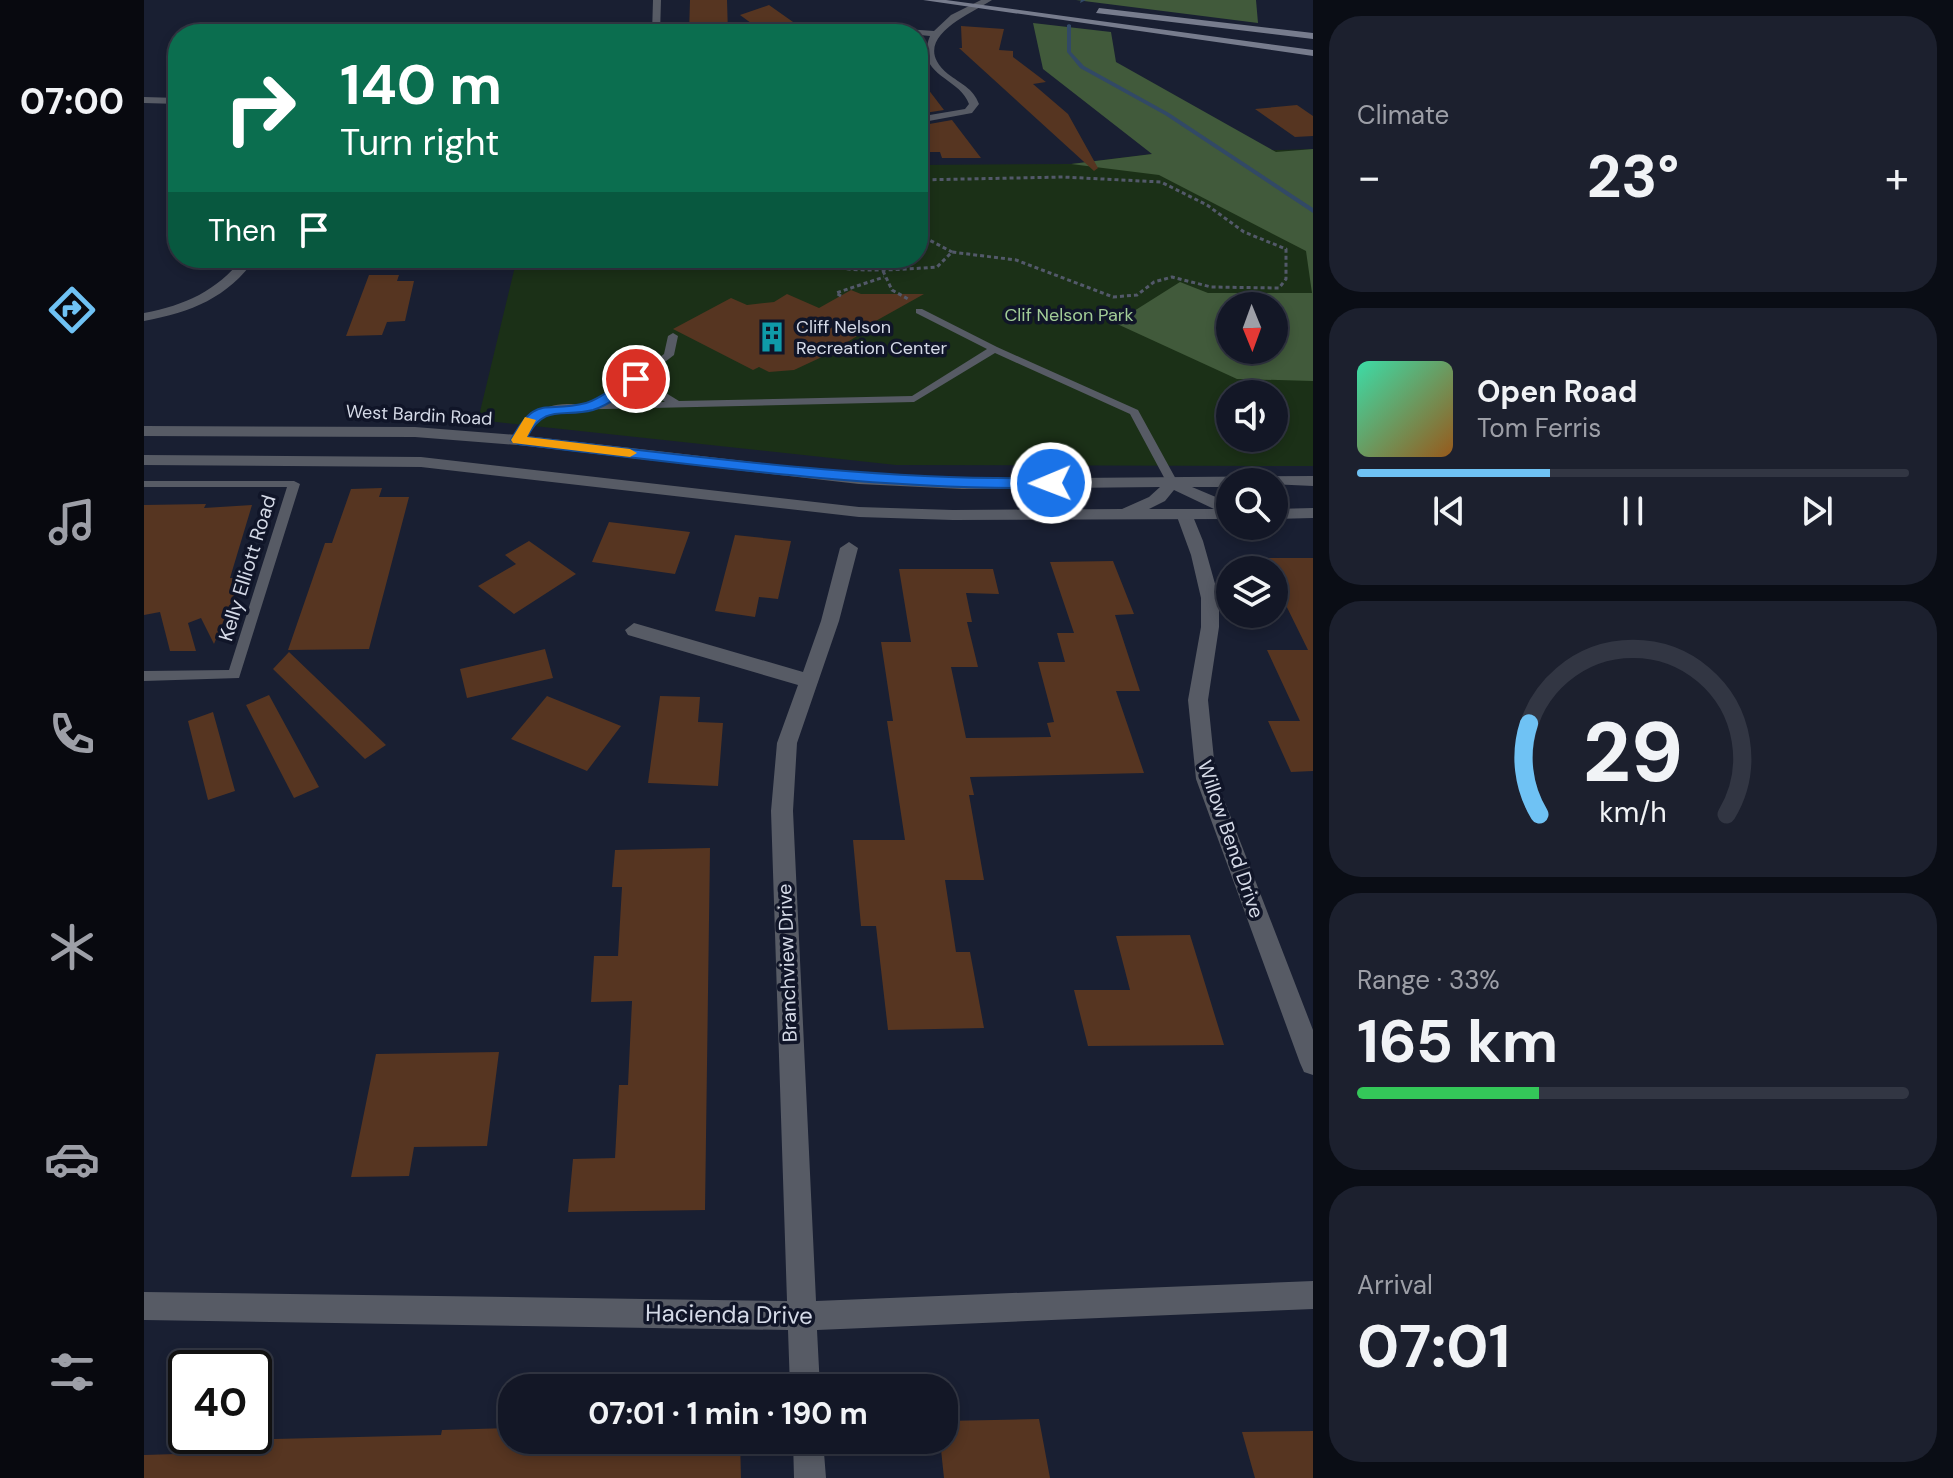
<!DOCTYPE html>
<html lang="en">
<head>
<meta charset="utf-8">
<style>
  body { margin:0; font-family:"DM Sans",sans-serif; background:#1c202e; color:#f1f3f6; height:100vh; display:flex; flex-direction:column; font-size:30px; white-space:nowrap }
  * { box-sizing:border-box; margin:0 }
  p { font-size:26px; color:#9d9fa7 }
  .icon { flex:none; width:44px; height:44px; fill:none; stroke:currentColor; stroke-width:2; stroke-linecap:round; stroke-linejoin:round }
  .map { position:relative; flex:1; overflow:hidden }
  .panel { display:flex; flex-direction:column; gap:16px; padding:16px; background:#0a0d15; width:640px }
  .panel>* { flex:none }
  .banner { position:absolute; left:24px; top:24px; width:760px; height:244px; border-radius:32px; box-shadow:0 4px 12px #0003,0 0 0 2px #323643; background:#0b6e4f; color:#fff; overflow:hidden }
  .needle { width:52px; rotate:179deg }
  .tools { position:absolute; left:1072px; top:292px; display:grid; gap:16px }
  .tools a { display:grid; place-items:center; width:72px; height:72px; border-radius:50%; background:#131726; box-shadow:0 4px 12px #0003,0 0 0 2px #323643; font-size:40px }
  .speed { position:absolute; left:24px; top:1350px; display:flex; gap:16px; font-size:40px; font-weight:700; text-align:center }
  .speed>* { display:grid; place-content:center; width:104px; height:104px; border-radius:50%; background:#131726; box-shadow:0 4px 12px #0003,0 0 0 2px #323643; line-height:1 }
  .speed .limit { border:4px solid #111; border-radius:12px; background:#fff; color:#111 }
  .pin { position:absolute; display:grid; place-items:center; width:68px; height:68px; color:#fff; margin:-34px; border:4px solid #fff; border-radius:50%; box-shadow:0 2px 8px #0007 }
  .me { position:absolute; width:88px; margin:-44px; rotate:269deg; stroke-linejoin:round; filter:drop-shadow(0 0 6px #0008) }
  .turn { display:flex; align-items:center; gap:28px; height:168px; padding:0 40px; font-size:36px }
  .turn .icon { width:104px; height:104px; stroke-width:2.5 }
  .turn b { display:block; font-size:56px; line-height:68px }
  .then { display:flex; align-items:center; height:76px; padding:0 40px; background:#0003; gap:16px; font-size:30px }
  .big { font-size:60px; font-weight:700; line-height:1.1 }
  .panel .widget { flex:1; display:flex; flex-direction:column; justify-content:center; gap:12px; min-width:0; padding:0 28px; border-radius:32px; background:#1c202e }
  .panel .dial { align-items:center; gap:0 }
  .dial svg { height:208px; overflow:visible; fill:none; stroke:#323643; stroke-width:7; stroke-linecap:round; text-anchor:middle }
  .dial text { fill:#f1f3f6; stroke:none }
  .song { display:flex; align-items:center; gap:24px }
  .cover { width:96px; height:96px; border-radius:12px; background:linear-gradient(135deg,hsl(160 70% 55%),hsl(30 70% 35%)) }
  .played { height:8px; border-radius:4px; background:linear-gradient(90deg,#6fc2f4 35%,#323643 35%) }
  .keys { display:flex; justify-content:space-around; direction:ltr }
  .heat { display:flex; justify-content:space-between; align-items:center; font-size:44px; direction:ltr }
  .charge { height:12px; border-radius:6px; background:linear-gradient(90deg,#34c759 33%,#323643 0) }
  .trip { position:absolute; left:354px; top:1374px; width:460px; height:80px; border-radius:32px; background:#131726; box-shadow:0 4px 12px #0003,0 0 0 2px #323643; font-weight:700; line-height:80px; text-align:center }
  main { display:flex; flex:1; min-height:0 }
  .tab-bar { display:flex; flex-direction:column; width:144px; justify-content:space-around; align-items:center; background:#08090f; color:#9d9fa7 }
  .tab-bar .icon { width:56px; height:56px }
  .tab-bar .current { color:#6fc2f4 }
  .tab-bar b { font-size:36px; color:#f1f3f6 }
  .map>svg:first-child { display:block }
  .green { fill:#1b3017; fill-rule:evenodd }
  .forest { fill:#415a3b; fill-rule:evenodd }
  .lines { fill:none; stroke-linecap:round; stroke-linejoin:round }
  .stream { fill:#324966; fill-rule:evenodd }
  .building { fill:#563521 }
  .path { stroke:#53596a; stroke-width:3; stroke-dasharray:4 3; stroke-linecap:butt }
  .service { fill:#575b65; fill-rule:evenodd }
  .minor { fill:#575b65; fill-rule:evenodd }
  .tertiary { fill:#575b65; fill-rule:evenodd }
  .secondary { fill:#777c8d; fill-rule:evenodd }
  .route { fill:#1a73e8; stroke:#114b97; stroke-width:2 }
  .slow { fill:#f59e0b }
  .labels { text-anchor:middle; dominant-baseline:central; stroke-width:7; stroke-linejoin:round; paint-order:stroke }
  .far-park-label { font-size:18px; fill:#a2cd97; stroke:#101528 }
  .far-poi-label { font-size:18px; fill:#d5dae7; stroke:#101528; text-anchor:start }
  .far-street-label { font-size:18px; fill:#d5dae7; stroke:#101528 }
  .street-label { font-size:20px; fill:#d5dae7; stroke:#101528 }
  .near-street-label { font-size:24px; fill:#d5dae7; stroke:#101528 }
</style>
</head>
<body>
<main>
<nav class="tab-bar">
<b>07:00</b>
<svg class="icon current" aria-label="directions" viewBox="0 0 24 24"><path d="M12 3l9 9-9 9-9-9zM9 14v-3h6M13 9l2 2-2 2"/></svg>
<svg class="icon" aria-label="music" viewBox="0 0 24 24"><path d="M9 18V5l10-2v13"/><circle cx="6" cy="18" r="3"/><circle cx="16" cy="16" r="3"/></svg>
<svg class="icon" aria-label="phone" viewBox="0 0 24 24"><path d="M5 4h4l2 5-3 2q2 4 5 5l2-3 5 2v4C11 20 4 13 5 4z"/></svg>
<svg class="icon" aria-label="climate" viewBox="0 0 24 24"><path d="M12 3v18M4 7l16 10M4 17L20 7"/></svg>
<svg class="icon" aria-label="car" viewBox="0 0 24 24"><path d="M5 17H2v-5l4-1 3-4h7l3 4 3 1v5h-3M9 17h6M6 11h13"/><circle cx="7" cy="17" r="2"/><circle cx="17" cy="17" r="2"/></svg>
<svg class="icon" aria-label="filters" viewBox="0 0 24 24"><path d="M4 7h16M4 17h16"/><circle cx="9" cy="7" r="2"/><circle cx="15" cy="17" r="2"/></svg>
</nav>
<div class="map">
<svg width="1169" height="1478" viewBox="0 0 1169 1478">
  <rect width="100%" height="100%" fill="#191f32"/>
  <path class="green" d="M 1169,149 L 1169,466 L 752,465 L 334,420 L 373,258 L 774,258 L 774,165 L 927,164 L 1009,154 ZM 1086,306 L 1130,306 L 1130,350 L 1086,350 ZM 1086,394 L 1130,394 L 1130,438 L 1086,438 Z"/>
  <path class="forest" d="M 932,0 L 1112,0 L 1114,23 Z
    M 889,23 L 967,32 L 972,62 L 1132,152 L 1169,149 L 1169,381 L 1093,379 L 971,323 L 1036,282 L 1064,293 L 1168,293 L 1162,251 L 1015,175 L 927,164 L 1008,154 L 899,69 ZM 1086,306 L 1130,306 L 1130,350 L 1086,350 Z"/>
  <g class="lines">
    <path class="stream" d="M 937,0 L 942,0 L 936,3 Z
      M 925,24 L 927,25 L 927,52 L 940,66 L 1025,113 L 1169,208 L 1169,213 L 1021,115 L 936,68 L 923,52 L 923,25 Z"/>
  </g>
  <path class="building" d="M 546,0 L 583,0 L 584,34 L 545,34 Z
    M 625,5 L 666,34 L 622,34 L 596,15 Z
    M 817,26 L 860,29 L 855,50 L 869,51 L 869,57 L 902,82 L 889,84 L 924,114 L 954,168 L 950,171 L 815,48 L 818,48 Z
    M 774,76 L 800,110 L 774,114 Z
    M 1153,105 L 1169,116 L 1169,136 L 1151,137 L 1111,109 Z
    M 808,120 L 837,158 L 798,158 L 796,152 L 774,152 L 774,126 Z
    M 225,275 L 255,275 L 253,281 L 270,281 L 261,321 L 243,322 L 238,335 L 202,336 Z
    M 707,290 L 717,294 L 780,294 L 721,327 L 721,331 L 702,343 L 705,356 L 680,356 L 650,370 L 625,372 L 615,367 L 609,370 L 529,329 L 587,298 L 603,305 L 630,302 L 643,294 L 675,308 Z
    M 238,488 L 235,497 L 265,497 L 225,649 L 144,650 L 181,543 L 188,543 L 207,489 Z
    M 62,504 L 60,508 L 108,505 L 86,578 L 97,578 L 70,644 L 57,618 L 44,623 L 52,651 L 26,651 L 16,612 L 0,615 L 0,505 Z
    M 465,522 L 546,532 L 531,574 L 448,562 Z
    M 591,535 L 647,541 L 634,599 L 615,597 L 611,617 L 571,611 Z
    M 385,541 L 432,574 L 370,614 L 334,586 L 372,564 L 361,555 Z
    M 1119,558 L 1169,558 L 1169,771 L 1147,772 L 1124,721 L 1156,721 L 1123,650 L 1164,650 L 1130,581 L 1130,570 L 1125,570 Z
    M 969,561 L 990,614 L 971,615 L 996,691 L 972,691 L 1000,773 L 826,777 L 830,795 L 825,795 L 840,880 L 801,880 L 812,952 L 826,952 L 840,1028 L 744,1030 L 732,926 L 717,926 L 709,840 L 761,840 L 743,721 L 749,721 L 737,642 L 767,642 L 755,569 L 849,569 L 855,594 L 822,593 L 828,622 L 823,622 L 834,667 L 807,667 L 822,738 L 907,737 L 903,723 L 910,722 L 894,662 L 921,662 L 913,633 L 930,633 L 906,562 Z
    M 401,649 L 409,678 L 323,698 L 316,669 Z
    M 145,652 L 242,745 L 221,759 L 129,669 Z
    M 125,695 L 175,787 L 150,798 L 102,705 Z
    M 403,696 L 477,726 L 443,771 L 367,739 Z
    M 516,696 L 556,697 L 554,722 L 579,723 L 574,786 L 504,783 Z
    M 69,712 L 91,791 L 64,800 L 44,721 Z
    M 566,848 L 561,1210 L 424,1212 L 429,1159 L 471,1158 L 475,1085 L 484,1085 L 488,1001 L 447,1002 L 450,956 L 474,956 L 478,887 L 468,887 L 471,850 Z
    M 1046,935 L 1080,1045 L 944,1046 L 930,990 L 986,990 L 972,936 Z
    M 355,1052 L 343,1146 L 270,1147 L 265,1176 L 207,1177 L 232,1054 Z
    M 895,1419 L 906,1478 L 800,1478 L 796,1440 L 800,1440 L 800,1421 Z
    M 368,1428 L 368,1440 L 596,1440 L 597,1478 L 0,1478 L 0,1455 L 127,1451 L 130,1439 L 297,1435 L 298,1430 Z
    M 1169,1431 L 1169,1478 L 1111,1478 L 1098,1432 Z"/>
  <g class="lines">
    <path class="path" d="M 774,234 L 808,252
      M 655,258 C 698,275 748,270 793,267 L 808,252 L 872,260 L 969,297 L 993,295 L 1010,282 L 1028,277 L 1067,287 L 1135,288 L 1142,279 L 1142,249 L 1100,232 L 1063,205 L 1017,182 L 919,177 L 774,180
      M 739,271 L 748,290 L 764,299
      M 697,296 L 692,293 L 740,277"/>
    <path class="service" d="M 772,309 L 778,309 L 853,347 L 994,410 L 1033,481 L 1027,484 L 1023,483 L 986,414 L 851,353 L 770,402 L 416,410 L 395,420 L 378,442 L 370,442 L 369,440 C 382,419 397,404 423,404 C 430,404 441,405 447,402 C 470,393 500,369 520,354 L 524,336 L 529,333 L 534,336 L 530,355 L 499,379 L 535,401 L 768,396 L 843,349 L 772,313 ZM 492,383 L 521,402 L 461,403 Z
      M 0,481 L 150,481 L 156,484 L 95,678 L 0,681 L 0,671 L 85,670 L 143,487 L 0,487 Z"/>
    <path class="minor" d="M 509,0 L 517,0 L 516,34 L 508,34 Z
      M 837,0 L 848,0 C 827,14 762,39 804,74 C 817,84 829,88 835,104 L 828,113 L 774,123 L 774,117 L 821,109 L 825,104 C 815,76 770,76 786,36 L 702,28 L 706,25 L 790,31 L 807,15 Z
      M 0,97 L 34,98 L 34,104 L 0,103 Z
      M 99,258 L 112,258 C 83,298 48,312 0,321 L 0,313 C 42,305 72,291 99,258 Z
      M 1040,509 L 1048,514 L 1059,541 L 1075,598 L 1075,627 L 1064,700 L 1072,779 L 1169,1030 L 1169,1075 L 1160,1072 L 1156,1063 L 1052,779 L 1044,700 L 1057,627 L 1057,598 L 1047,555 L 1032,514 Z
      M 705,542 L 714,548 L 695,621 L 653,743 L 649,811 L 672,1301 L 1169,1281 L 1169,1309 L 673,1330 L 676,1388 L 646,1388 L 644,1330 L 0,1320 L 0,1292 L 643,1301 L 627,811 L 633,743 L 654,685 L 484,635 L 481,630 L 490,623 L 659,672 L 677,621 L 696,548 Z
      M 649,1440 L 679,1440 L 682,1478 L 650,1478 Z"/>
    <path class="tertiary" d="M 0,426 L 271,427 L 374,435 L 715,474 L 818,479 L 1169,476 L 1169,486 L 1086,482 L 1086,487 L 1048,487 L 1086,503 L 1086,519 L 809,520 L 715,517 L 277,467 L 0,465 L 0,455 L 277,457 L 715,507 L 809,510 L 978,509 L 1005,497 L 1016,487 L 818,489 L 715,484 L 374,445 L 271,437 L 0,436 ZM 1030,490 L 1070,509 L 1005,509 L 1021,501 Z
      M 1169,508 L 1169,518 L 1130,519 L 1130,509 Z"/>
    <path class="secondary" d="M 779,0 L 802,0 L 1169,50 L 1169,56 Z
      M 955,8 L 1169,33 L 1169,39 L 952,13 Z"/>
  </g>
  <path class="route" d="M 487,376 L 498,379 C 487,389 465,405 449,410 C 419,418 401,403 383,437 C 558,457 731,481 907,478 L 915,483 L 907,488 C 728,490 552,465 374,444 L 367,440 C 393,393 400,414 442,403 C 457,399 474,384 487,376 Z"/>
  <path class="slow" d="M 381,417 L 392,420 L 383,437 L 486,449 L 493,453 L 486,457 L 369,443 L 367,440 Z"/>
  <defs>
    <g id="building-bare" transform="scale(2.4)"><path d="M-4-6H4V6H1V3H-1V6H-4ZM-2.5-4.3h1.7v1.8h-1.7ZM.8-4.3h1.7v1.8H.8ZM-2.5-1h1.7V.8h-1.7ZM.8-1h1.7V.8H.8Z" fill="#0f9aa8" stroke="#101528" stroke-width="2.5" paint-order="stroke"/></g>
  </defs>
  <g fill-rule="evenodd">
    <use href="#building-bare" x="628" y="337"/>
  </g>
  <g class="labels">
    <g class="far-park-label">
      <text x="925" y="315">Clif Nelson Park</text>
    </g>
    <g class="far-poi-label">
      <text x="652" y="327">Cliff Nelson<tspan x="652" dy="21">Recreation Center</tspan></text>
    </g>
    <g class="far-street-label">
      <text transform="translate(275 415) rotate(3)">West Bardin Road</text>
    </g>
    <g class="street-label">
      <text transform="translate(103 568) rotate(-73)">Kelly Elliott Road</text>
      <text transform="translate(1087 839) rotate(71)">Willow Bend Drive</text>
      <text transform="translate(643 963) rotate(-92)">Branchview Drive</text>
    </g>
    <g class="near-street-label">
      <text transform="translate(585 1314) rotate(1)">Hacienda Drive</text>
    </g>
  </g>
</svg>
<div class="tools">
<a><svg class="needle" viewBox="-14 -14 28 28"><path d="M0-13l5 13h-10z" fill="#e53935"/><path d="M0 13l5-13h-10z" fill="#9d9fa7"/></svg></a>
<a><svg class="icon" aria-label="sound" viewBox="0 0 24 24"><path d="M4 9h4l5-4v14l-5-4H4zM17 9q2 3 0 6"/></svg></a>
<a><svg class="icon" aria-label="search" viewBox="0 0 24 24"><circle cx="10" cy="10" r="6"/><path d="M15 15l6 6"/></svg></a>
<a><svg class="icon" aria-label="layers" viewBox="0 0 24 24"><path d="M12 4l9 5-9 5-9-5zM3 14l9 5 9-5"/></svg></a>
</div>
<div class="speed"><div class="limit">40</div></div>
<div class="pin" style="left:492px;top:379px;background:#d93025"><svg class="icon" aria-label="arrive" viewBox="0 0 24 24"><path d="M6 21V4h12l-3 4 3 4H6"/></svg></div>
<svg class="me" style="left:907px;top:483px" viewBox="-20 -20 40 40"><circle r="17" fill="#1a73e8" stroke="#fff" stroke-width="3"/><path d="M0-11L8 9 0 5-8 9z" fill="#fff"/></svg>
<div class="trip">07:01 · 1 min · 190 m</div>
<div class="banner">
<div class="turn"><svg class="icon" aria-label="right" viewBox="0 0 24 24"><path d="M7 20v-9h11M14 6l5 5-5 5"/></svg><div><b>140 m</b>Turn right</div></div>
<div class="then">Then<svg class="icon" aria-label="arrive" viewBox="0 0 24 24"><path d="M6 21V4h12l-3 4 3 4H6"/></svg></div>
</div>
</div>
<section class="panel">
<div class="widget"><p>Climate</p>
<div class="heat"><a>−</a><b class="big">23°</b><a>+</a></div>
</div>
<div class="widget">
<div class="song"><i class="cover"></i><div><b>Open Road</b><p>Tom Ferris</p></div></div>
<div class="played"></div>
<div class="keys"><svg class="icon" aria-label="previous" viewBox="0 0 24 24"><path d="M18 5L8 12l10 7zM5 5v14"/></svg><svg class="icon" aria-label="pause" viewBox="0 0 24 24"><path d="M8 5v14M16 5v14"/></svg><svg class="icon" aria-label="next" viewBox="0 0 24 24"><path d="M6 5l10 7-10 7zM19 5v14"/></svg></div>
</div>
<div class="widget dial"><svg viewBox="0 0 100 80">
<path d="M14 69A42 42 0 1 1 86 69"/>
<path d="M14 69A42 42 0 0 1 10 34" stroke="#6fc2f4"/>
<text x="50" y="56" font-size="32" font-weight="700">29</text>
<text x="50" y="72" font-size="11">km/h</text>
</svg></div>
<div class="widget"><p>Range · 33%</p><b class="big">165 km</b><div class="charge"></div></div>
<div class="widget"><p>Arrival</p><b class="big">07:01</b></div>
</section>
</main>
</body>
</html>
